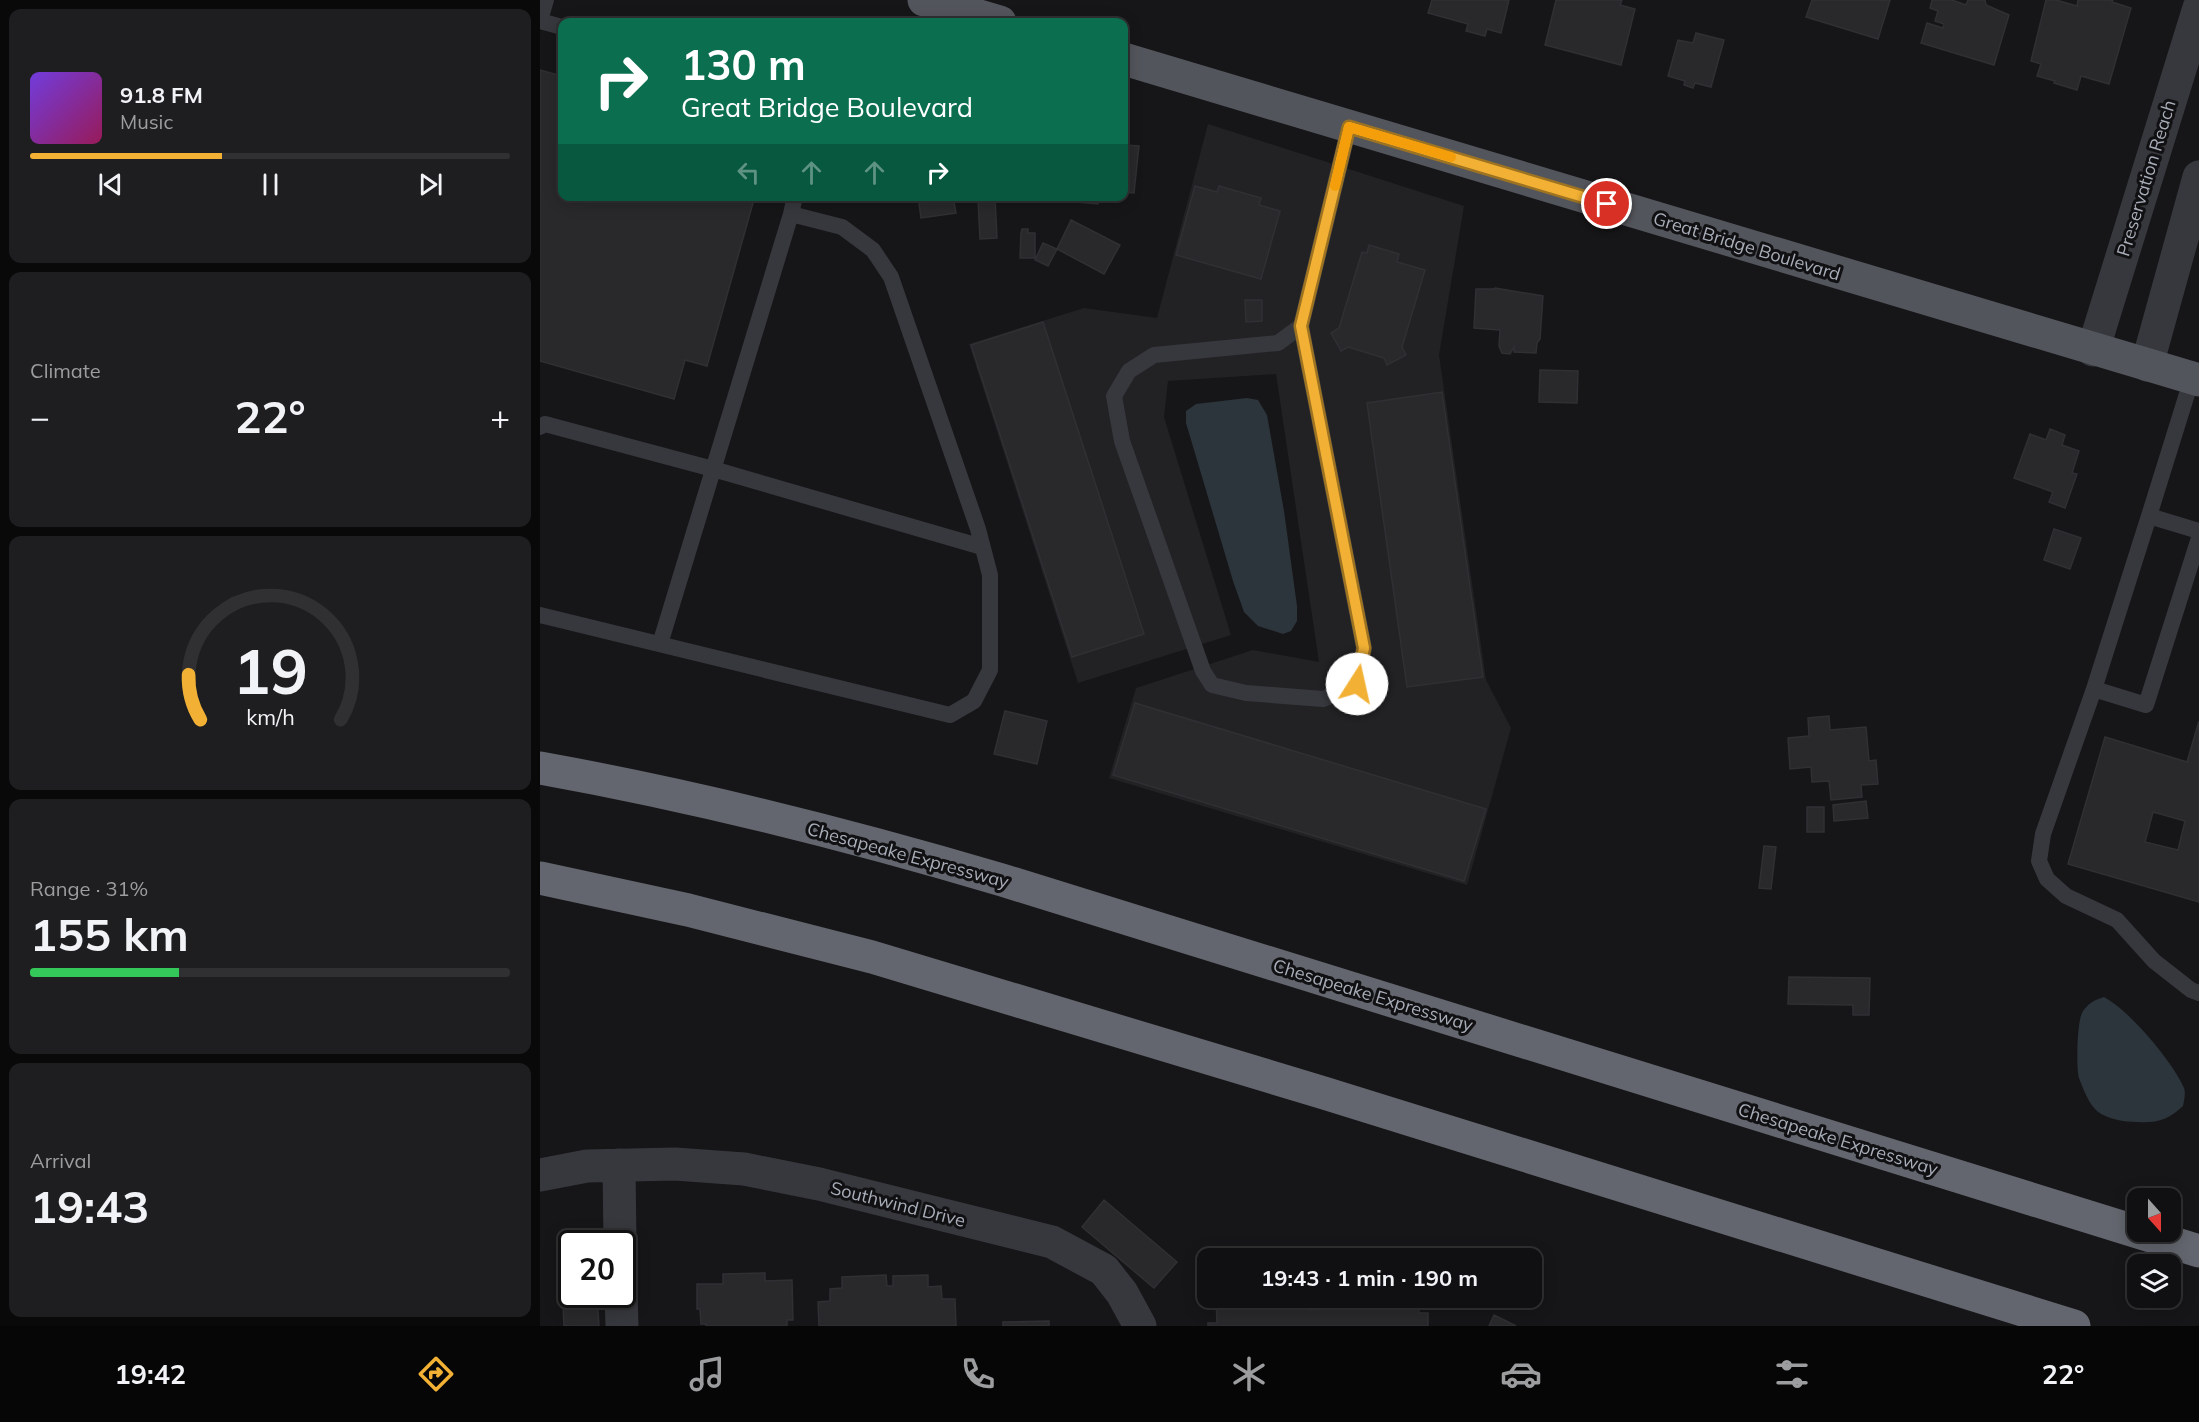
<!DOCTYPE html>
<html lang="en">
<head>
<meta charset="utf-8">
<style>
  body { margin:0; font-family:Mulish,sans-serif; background:#1e1e20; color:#f1f3f6; height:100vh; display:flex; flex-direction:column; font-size:22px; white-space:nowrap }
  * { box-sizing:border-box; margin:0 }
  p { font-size:20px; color:#9c9d9f }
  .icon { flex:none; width:33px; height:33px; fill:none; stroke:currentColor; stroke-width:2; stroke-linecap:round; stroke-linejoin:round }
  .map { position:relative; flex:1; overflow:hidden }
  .panel { display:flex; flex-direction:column; gap:9px; padding:9px; background:#09090a; width:540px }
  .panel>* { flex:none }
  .guide { position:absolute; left:18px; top:18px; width:570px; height:183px; border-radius:12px; box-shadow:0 3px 15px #0003,0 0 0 2px #303032; background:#0b6e4f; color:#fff; overflow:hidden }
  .needle { width:39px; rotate:159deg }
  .buttons { position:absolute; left:1587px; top:1188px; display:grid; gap:12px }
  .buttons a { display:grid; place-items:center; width:54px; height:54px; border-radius:12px; background:#101012; box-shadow:0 3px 15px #0003,0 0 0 2px #303032; font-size:30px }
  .speed { position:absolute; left:18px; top:1230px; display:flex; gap:12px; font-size:30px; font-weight:700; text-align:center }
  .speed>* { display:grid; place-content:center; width:78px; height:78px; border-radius:50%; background:#101012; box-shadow:0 3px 15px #0003,0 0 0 2px #303032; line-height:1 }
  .speed .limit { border:3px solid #111; border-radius:9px; background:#fff; color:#111 }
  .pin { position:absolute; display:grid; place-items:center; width:51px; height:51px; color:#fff; margin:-26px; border:3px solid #fff; border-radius:50%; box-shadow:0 2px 6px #0007 }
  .me { position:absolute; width:66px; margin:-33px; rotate:10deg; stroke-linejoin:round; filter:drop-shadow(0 0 4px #0008) }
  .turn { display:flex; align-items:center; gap:21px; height:126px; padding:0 24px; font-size:27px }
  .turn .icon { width:78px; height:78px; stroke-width:2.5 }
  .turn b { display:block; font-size:42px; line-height:51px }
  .lanes { display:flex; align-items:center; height:57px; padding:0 24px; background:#0003; justify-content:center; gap:30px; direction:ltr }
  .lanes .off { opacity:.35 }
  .big { font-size:45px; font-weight:700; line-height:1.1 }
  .panel .card { flex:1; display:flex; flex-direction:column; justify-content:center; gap:9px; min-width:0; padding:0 21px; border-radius:12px; background:#1e1e20 }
  .panel .dial { align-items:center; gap:0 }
  .dial svg { height:156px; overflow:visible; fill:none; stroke:#303032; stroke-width:7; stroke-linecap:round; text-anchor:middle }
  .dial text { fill:#f1f3f6; stroke:none }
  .song { display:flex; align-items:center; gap:18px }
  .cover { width:72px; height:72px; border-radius:9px; background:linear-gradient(135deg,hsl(260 70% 55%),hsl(330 70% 35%)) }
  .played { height:6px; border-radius:3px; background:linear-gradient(90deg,#f2b134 40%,#303032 40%) }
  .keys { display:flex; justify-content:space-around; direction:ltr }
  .heat { display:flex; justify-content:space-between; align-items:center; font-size:33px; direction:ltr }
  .charge { height:9px; border-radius:4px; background:linear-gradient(90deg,#34c759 31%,#303032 0) }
  .trip { position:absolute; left:657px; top:1248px; width:345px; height:60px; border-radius:12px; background:#101012; box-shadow:0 3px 15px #0003,0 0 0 2px #303032; font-weight:700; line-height:60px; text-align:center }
  .dock { display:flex; height:96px; justify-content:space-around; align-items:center; background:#060607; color:#9c9d9f }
  .dock .icon { width:42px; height:42px }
  .dock .on { color:#f2b134 }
  .dock b { font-size:27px; color:#f1f3f6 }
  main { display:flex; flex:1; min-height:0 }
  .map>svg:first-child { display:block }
  .built { fill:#222225 }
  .water { fill:#2c353c }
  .building { fill:#29292c; stroke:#303034; stroke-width:1.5; fill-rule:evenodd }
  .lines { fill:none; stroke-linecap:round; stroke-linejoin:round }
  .service { stroke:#37383d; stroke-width:16 }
  .minor { stroke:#37383d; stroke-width:33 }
  .primary { stroke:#53555c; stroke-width:33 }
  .motorway { stroke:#63666e; stroke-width:33 }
  .route-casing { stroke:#9d7322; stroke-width:15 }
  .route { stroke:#f2b134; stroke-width:10 }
  .slow { stroke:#f59e0b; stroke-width:10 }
  .labels { text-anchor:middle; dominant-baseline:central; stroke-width:6; stroke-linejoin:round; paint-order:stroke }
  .street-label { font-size:18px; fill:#a8adb8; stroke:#111113 }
</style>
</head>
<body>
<main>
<section class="panel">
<div class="card">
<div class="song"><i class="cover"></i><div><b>91.8 FM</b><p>Music</p></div></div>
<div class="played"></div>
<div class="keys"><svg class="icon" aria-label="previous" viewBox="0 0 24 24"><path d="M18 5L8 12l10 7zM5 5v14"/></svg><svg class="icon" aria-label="pause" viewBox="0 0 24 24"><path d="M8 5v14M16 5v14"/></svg><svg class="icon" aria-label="next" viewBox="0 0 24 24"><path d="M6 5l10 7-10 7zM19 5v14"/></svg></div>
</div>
<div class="card"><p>Climate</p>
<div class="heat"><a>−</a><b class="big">22°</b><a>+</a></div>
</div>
<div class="card dial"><svg viewBox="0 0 100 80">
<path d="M14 69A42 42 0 1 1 86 69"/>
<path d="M14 69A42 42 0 0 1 8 46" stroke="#f2b134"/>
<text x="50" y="56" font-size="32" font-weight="700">19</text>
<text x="50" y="72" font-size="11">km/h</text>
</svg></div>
<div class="card"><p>Range · 31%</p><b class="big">155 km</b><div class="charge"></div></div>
<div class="card"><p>Arrival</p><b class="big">19:43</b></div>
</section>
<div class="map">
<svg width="1659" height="1326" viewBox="0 0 1659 1326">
  <rect width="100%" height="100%" fill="#161618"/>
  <path class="built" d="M 668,124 L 924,206 L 899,355 L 946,680 L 971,728 L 927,885 L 569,778 L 596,688 L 713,650 L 779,662 L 736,374 L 628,381 L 624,417 L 691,635 L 538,683 L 429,344 L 544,308 L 617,318 Z"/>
  <path class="water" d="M 707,398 L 718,400 L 727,415 L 744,511 L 757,606 L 757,621 L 751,631 L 743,634 L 718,626 L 704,612 L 693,581 L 646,423 L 646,411 L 656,404 Z
    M 1564,997 C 1589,1010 1633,1062 1644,1088 C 1646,1093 1644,1100 1643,1106 C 1628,1120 1618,1123 1597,1122 C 1585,1122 1566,1119 1557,1111 C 1549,1104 1543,1089 1539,1078 C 1536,1068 1537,1023 1542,1013 C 1547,1004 1554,1000 1564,997 Z"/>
  <path class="building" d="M 892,0 L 969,0 L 961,33 L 947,29 L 945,36 L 926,31 L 928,24 L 888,13 Z
    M 1016,0 L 1082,0 L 1080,5 L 1095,9 L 1081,65 L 1005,45 Z
    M 1272,0 L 1350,0 L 1338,39 L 1266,17 Z
    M 1392,0 L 1412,0 L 1426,5 L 1428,0 L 1445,0 L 1446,5 L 1469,15 L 1454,65 L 1381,43 L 1387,23 L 1403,28 L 1404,24 L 1395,21 L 1398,11 L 1390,8 Z
    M 1506,0 L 1516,0 L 1537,6 L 1538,0 L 1573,0 L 1572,2 L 1591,8 L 1569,84 L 1541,76 L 1537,90 L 1514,83 L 1515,81 L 1497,76 L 1501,64 L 1491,61 Z
    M 1156,33 L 1184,40 L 1171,87 L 1155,83 L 1153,88 L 1144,85 L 1145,81 L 1128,76 L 1138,40 L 1153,43 Z
    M 0,70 L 22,76 L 22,196 L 215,196 L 167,366 L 145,360 L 134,399 L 0,361 Z
    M 584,145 L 599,146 L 594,193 L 584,192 Z
    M 655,186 L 677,192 L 679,186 L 721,198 L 719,205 L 740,211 L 721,279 L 636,255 Z
    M 378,196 L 413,196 L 416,213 L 381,218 Z
    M 537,196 L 559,196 L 558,204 L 537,202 Z
    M 455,198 L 457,238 L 440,239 L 438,199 Z
    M 531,220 L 580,245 L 564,274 L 517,249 Z
    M 482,229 L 488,229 L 488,233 L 495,233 L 495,258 L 480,258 L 481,233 Z
    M 503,243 L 517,249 L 508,266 L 495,260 Z
    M 829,245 L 859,254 L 857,262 L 885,270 L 862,347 L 866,355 L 847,365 L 844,358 L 808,347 L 801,351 L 791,333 L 799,328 L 822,252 L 827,253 Z
    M 955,288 L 1003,296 L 1000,339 L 997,343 L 996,353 L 974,352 L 974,347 L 970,354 L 962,353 L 959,346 L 960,330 L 934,328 L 936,289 L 954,289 Z
    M 705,300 L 722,300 L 722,321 L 706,322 Z
    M 503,322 L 604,634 L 532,657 L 431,345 Z
    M 1000,370 L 1038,371 L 1037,403 L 999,402 Z
    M 902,392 L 943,677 L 867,687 L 827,403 Z
    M 1510,429 L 1525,435 L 1522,445 L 1539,451 L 1532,473 L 1537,474 L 1525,508 L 1509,502 L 1513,492 L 1474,478 L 1490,434 L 1506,440 Z
    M 1514,529 L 1541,538 L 1530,569 L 1504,560 Z
    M 595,703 L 946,809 L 924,881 L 573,775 Z
    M 465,711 L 507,721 L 497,764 L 454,754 Z
    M 1289,716 L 1290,730 L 1326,727 L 1329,761 L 1336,760 L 1338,784 L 1321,785 L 1322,797 L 1291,800 L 1289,781 L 1272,782 L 1271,767 L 1250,769 L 1248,738 L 1269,736 L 1268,718 Z
    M 1659,721 L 1659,902 L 1528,864 L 1565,737 L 1647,762 ZM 1613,812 L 1645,821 L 1638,850 L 1605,842 Z
    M 1326,801 L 1328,818 L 1294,821 L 1293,805 Z
    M 1267,807 L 1284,807 L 1284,832 L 1267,832 Z
    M 1224,846 L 1236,847 L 1231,889 L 1219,888 Z
    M 1249,977 L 1330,978 L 1329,1015 L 1313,1015 L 1313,1005 L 1248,1004 Z
    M 564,1200 L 637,1262 L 614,1288 L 542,1227 Z
    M 54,1237 L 55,1244 L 32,1244 L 32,1294 L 57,1294 L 59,1326 L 24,1326 L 20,1239 Z
    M 225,1273 L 225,1281 L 252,1280 L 253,1320 L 247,1320 L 247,1326 L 166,1326 L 166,1324 L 161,1324 L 160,1309 L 157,1309 L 157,1284 L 183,1284 L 183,1274 Z
    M 346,1275 L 347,1286 L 353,1286 L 353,1276 L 388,1275 L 388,1287 L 401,1286 L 402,1299 L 415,1299 L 416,1326 L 279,1326 L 278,1302 L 290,1301 L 290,1289 L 302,1288 L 302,1277 Z
    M 676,1298 L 715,1298 L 715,1301 L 724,1301 L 724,1305 L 748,1303 L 748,1300 L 768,1299 L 769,1310 L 786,1309 L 786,1299 L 806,1298 L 806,1303 L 832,1301 L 831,1298 L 878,1298 L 879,1313 L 888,1313 L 888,1326 L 668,1326 L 668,1323 L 677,1323 Z
    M 954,1315 L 976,1326 L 949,1326 Z
    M 509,1321 L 509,1326 L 463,1326 L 463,1322 Z"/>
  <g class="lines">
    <path class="service" d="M 0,20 L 6,0
      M 0,21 L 22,27
      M 761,326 L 824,648 L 817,684 L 810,689 L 783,699 L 706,693 L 672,685 L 663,671 L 582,441 L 574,396 L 589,371 L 614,355 L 738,343 L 761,326 L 809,127
      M 1652,378 L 1609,516 L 1659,531
      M 0,427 L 5,424 L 173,469 L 442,547
      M 1609,516 L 1554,689 L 1606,705 L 1659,538
      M 0,615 L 410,715 L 434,701 L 450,670 L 450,575 L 438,529 L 351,277 L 333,250 L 302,227 L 251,214 L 255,196
      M 120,644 L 251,214
      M 1554,689 L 1503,834 L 1499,861 L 1507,879 L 1526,896 L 1577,920 L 1614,961 L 1651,990 L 1659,993"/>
    <path class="minor" d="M 1553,350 L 1659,8
      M 1607,365 L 1659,177
      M 79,1165 L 80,1244
      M 0,1175 L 47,1166 L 135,1164 L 204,1169 L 279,1184 L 512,1242 L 564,1270 L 582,1293 L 600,1326
      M 81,1294 L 82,1326"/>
    <path class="primary" d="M 384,0 L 460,22
      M 584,59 L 1659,380"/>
    <path class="motorway" d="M 0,768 C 156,796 310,835 462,880 L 1659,1251
      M 0,878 L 148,910 L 332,957 L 784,1093 L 1534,1326"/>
  </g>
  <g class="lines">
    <g class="route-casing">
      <path id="route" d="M 817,684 L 824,648 L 761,326 L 809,127 L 1067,204"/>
    </g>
    <use href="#route" class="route"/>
    <path class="slow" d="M 795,186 L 809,127 L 911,157"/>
  </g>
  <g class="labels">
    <g class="street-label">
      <text transform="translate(1606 178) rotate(-73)">Preservation Reach</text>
      <text transform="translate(1207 246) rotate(17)">Great Bridge Boulevard</text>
      <text transform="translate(368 855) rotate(15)">Chesapeake Expressway</text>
      <text transform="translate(833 995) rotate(17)">Chesapeake Expressway</text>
      <text transform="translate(1298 1139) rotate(17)">Chesapeake Expressway</text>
      <text transform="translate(358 1204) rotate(14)">Southwind Drive</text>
    </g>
  </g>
</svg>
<div class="buttons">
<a><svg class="needle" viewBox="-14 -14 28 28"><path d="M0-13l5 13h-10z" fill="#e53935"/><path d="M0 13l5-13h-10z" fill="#9c9d9f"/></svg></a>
<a><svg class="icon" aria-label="layers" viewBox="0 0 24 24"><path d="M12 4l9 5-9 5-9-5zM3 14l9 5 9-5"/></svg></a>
</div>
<div class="speed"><div class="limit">20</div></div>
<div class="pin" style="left:1067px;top:204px;background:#d93025"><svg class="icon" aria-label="arrive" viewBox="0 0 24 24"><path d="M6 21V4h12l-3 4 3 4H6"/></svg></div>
<svg class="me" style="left:817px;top:684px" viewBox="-20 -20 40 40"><circle r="19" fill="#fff"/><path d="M0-13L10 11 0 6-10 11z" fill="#f2b134"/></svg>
<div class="trip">19:43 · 1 min · 190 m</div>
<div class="guide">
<div class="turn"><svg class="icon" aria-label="right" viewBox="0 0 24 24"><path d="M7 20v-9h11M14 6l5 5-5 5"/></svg><div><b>130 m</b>Great Bridge Boulevard</div></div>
<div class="lanes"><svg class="icon off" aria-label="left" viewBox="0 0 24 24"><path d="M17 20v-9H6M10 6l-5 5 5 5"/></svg><svg class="icon off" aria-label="ahead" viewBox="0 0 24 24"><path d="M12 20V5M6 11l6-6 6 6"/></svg><svg class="icon off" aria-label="ahead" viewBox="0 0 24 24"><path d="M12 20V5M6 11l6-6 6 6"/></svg><svg class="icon" aria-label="right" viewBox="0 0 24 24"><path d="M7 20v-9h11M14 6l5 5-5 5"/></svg></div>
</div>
</div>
</main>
<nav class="dock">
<b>19:42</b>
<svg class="icon on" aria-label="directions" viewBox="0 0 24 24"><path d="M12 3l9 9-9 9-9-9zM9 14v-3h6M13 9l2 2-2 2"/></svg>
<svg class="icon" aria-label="music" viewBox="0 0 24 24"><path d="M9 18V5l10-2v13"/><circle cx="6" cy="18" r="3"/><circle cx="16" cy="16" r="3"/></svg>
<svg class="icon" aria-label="phone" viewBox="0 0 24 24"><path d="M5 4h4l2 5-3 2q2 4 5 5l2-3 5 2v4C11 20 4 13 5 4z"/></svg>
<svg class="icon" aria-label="climate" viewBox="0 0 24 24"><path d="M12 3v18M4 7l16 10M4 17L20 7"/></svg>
<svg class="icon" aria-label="car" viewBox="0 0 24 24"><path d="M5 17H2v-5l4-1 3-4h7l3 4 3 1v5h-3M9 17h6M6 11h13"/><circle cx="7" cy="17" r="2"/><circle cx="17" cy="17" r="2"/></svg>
<svg class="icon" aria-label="filters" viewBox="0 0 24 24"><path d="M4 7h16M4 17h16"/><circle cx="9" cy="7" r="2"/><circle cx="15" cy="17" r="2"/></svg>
<b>22°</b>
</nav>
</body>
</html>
